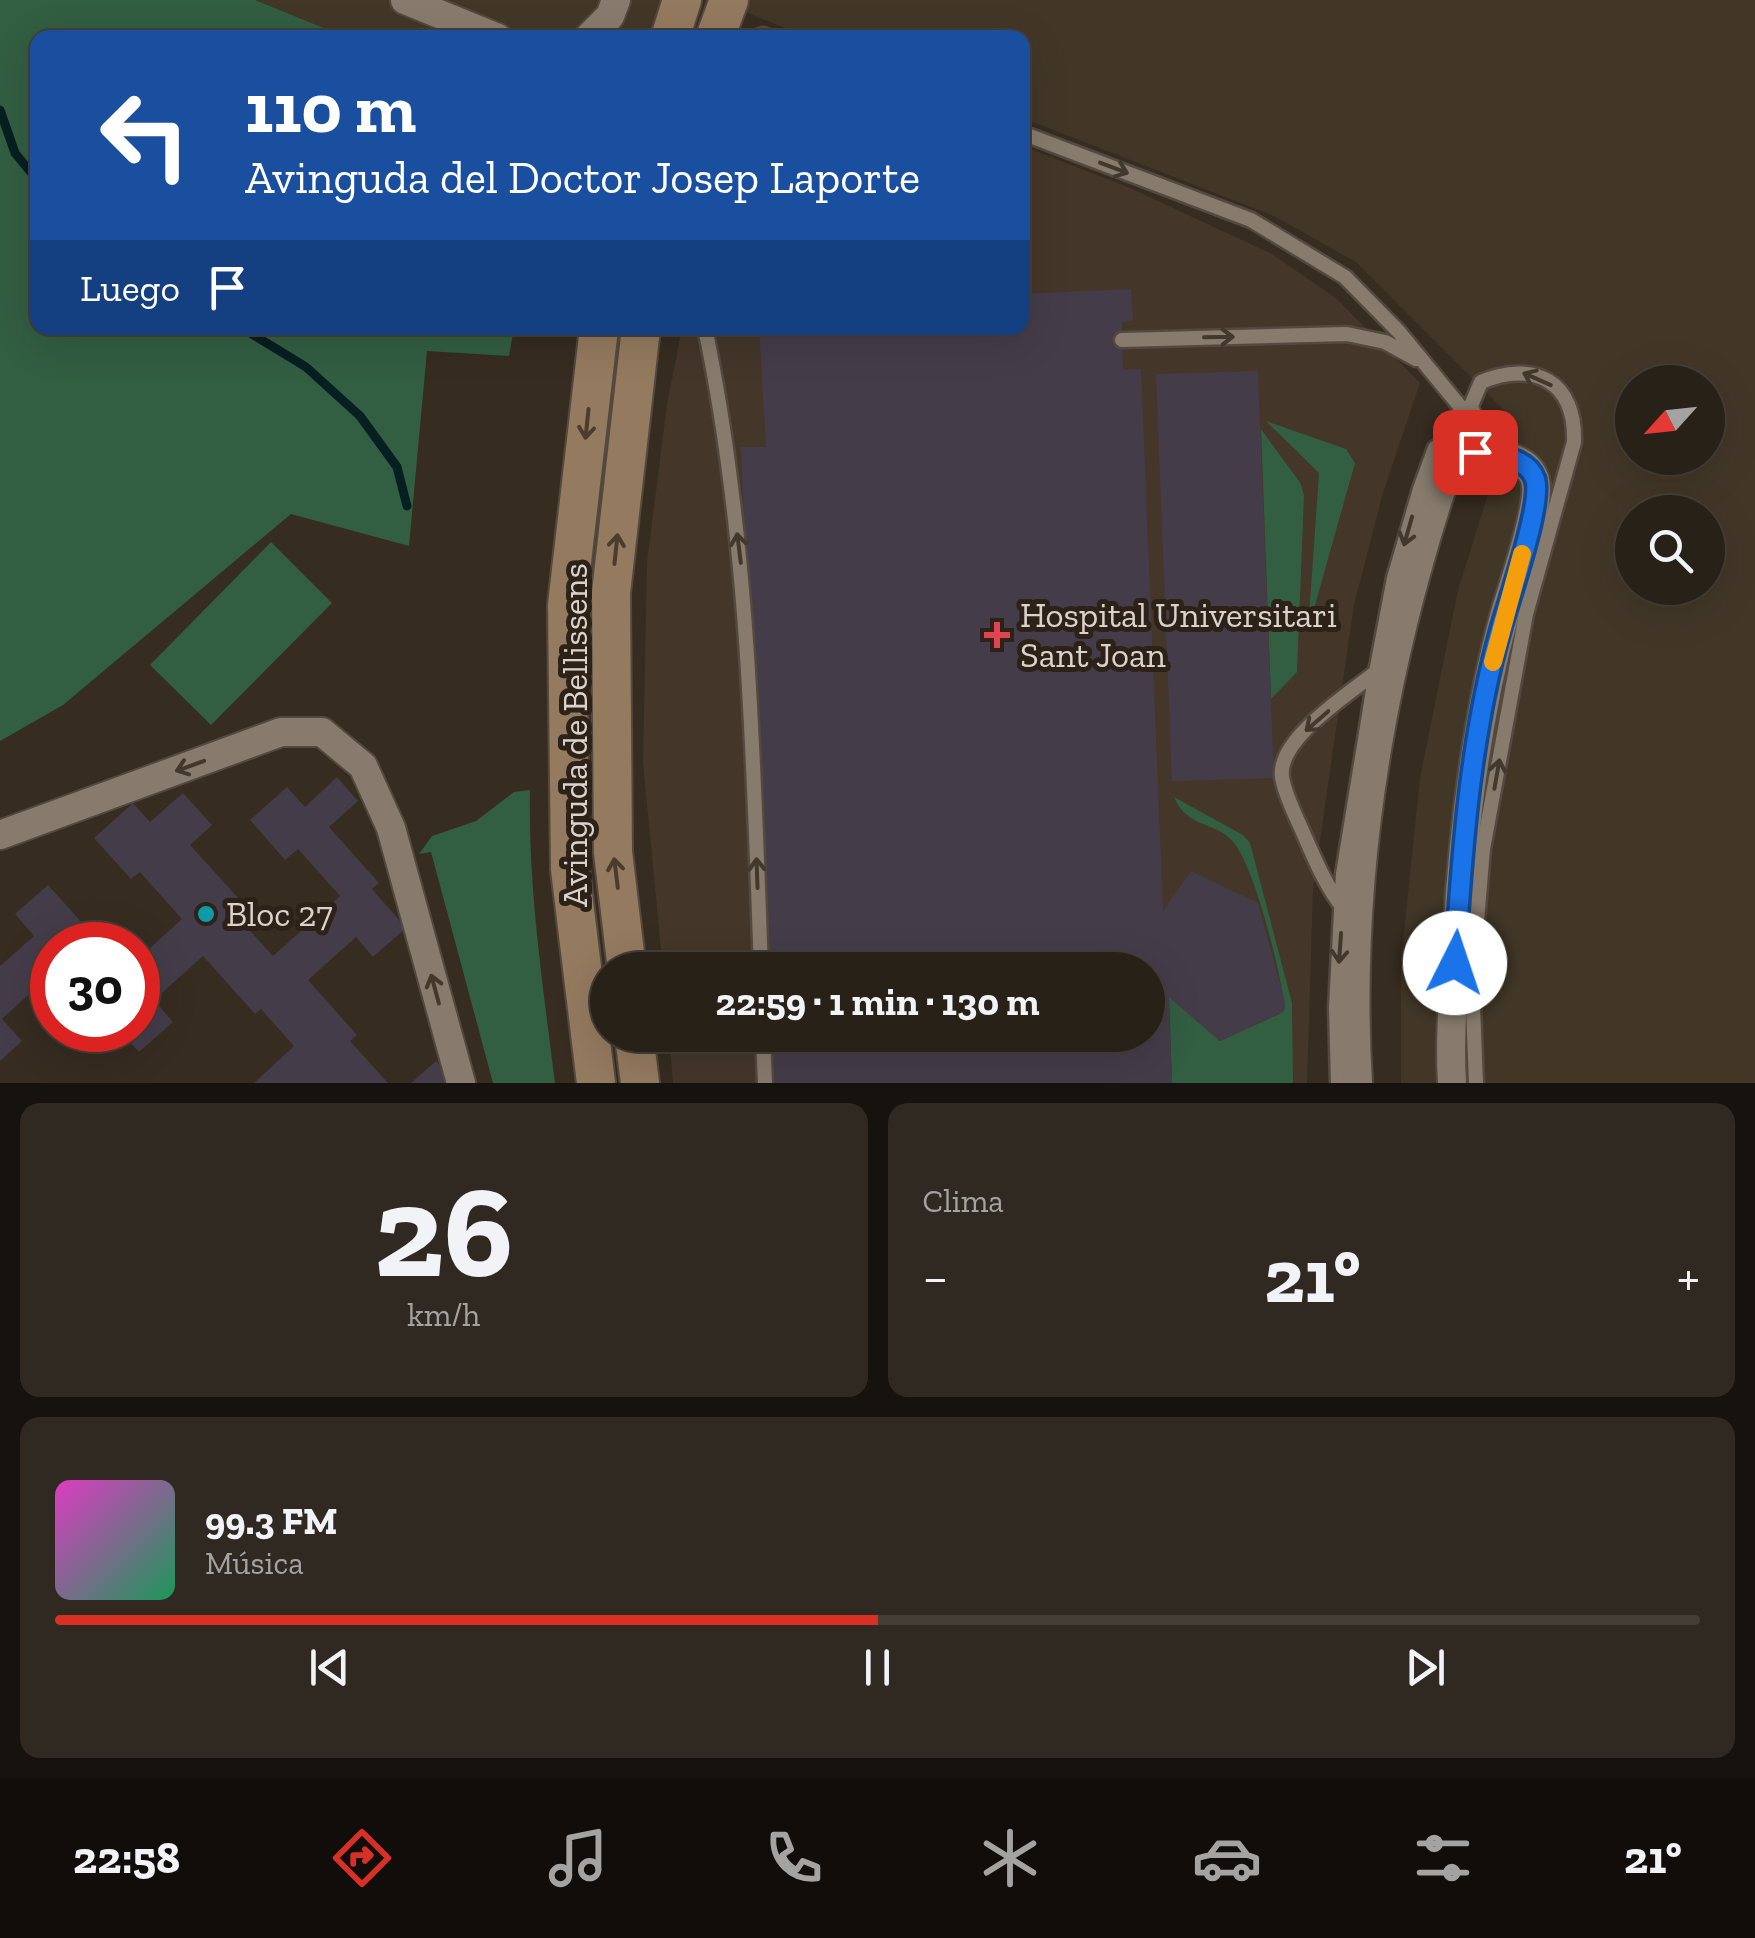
<!DOCTYPE html>
<html lang="es">
<head>
<meta charset="utf-8">
<style>
  body { margin:0; font-family:"Zilla Slab",serif; background:#302921; color:#f1f3f6; height:100vh; display:flex; flex-direction:column; font-size:38px; white-space:nowrap }
  * { box-sizing:border-box; margin:0 }
  p { font-size:32px; color:#a5a3a2 }
  .icon { flex:none; width:55px; height:55px; fill:none; stroke:currentColor; stroke-width:2; stroke-linecap:round; stroke-linejoin:round }
  .map { position:relative; height:1083px; overflow:hidden }
  .drawer { display:flex; flex-direction:column; gap:20px; padding:20px; background:#16120d; flex:1 }
  .drawer>* { flex:none }
  .top-card { position:absolute; left:30px; top:30px; width:1000px; height:305px; border-radius:20px; box-shadow:0 10px 40px #0002,0 0 0 2px #443e37; background:#1a4fa0; color:#fff; overflow:hidden }
  .needle { width:65px; rotate:243deg }
  .fabs { position:absolute; left:1615px; top:365px; display:grid; gap:20px }
  .fabs a { display:grid; place-items:center; width:110px; height:110px; border-radius:50%; background:#282118; box-shadow:0 10px 40px #0002,0 0 0 2px #443e37; font-size:50px }
  .speed { position:absolute; left:30px; top:922px; display:flex; gap:20px; font-size:50px; font-weight:700; text-align:center }
  .speed>* { display:grid; place-content:center; width:130px; height:130px; border-radius:50%; background:#282118; box-shadow:0 10px 40px #0002,0 0 0 2px #443e37; line-height:1 }
  .speed .limit { border:15px solid #d22; background:#fff; color:#111 }
  .pin { position:absolute; display:grid; place-items:center; width:85px; height:85px; color:#fff; margin:-42px; border-radius:20px; box-shadow:0 5px 15px #0006 }
  .me { position:absolute; width:110px; margin:-55px; rotate:4deg; stroke-linejoin:round; filter:drop-shadow(0 0 8px #0008) }
  .turn { display:flex; align-items:center; gap:35px; height:210px; padding:0 50px; font-size:45px }
  .turn .icon { width:130px; height:130px; stroke-width:2.5 }
  .turn b { display:block; font-size:70px; line-height:85px }
  .then { display:flex; align-items:center; height:95px; padding:0 50px; background:#0003; gap:20px; font-size:38px }
  .big { font-size:75px; font-weight:700; line-height:1.1 }
  .drawer .tile { flex:1; display:flex; flex-direction:column; justify-content:center; gap:15px; min-width:0; padding:0 35px; border-radius:20px; background:#302921 }
  .drawer .dial { align-items:center; gap:0 }
  .dial b { font-size:130px; line-height:1 }
  .song { display:flex; align-items:center; gap:30px }
  .cover { width:120px; height:120px; border-radius:15px; background:linear-gradient(135deg,hsl(310 70% 55%),hsl(150 70% 35%)) }
  .played { height:10px; border-radius:5px; background:linear-gradient(90deg,#d93025 50%,#443e37 50%) }
  .keys { display:flex; justify-content:space-around; direction:ltr }
  .heat { display:flex; justify-content:space-between; align-items:center; font-size:55px; direction:ltr }
  .drawer .tiles { flex:1; display:grid; gap:20px; grid-template-columns:1fr 1fr }
  .tile:last-child { grid-column:span 2 }
  .trip { position:absolute; left:590px; top:952px; width:575px; height:100px; border-radius:50px; background:#282118; box-shadow:0 10px 40px #0002,0 0 0 2px #443e37; font-weight:700; line-height:100px; text-align:center }
  .tab-bar { display:flex; height:160px; justify-content:space-around; align-items:center; background:#100d0a; color:#a5a3a2 }
  .tab-bar .icon { width:70px; height:70px }
  .tab-bar .selected { color:#d93025 }
  .tab-bar b { font-size:45px; color:#f1f3f6 }
  .map>svg:first-child { display:block }
  .industrial { fill:#423727; fill-rule:evenodd }
  .medical { fill:#443629 }
  .green { fill:#325e42 }
  .lines { fill:none; stroke-linecap:round; stroke-linejoin:round }
  .stream { stroke:#061f21; stroke-width:9 }
  .building { fill:#453c49 }
  .service-casing { stroke:#53493f; stroke-width:19 }
  .minor-casing { stroke:#53493f; stroke-width:32 }
  .secondary-casing { stroke:#53493f; stroke-width:42 }
  .service { stroke:#877b6d; stroke-width:14 }
  .minor { stroke:#877b6d; stroke-width:28 }
  .secondary { stroke:#947a5f; stroke-width:38 }
  .oneway { stroke:#43382c }
  .oneway2 { stroke:#4b3c2d }
  .route-casing { stroke:#114b97; stroke-width:25 }
  .route { stroke:#1a73e8; stroke-width:18 }
  .slow { stroke:#f59e0b; stroke-width:18 }
  .health-dot { fill:#e0444e; stroke:#2c2217; stroke-width:4 }
  .culture-dot { fill:#0f9aa8; stroke:#2c2217; stroke-width:4 }
  .labels { text-anchor:middle; dominant-baseline:central; stroke-width:10; stroke-linejoin:round; paint-order:stroke }
  .poi-label { font-size:35px; fill:#dad3cb; stroke:#2c2217; text-anchor:start }
  .street-label { font-size:35px; fill:#dad3cb; stroke:#2c2217 }
</style>
</head>
<body>
<div class="map">
<svg width="1755" height="1083" viewBox="0 0 1755 1083">
  <rect width="100%" height="100%" fill="#362c20"/>
  <path class="industrial" d="M 255,0 L 700,0 L 689,38 L 346,37 Z
    M 715,0 L 1755,0 L 1755,1083 L 1401,1083 L 1401,962 L 1420,778 L 1458,590 L 1512,418 L 1356,262 L 1274,216 L 1023,118 L 1022,38 L 808,37 ZM 1632,382 L 1708,382 L 1708,458 L 1632,458 ZM 1632,512 L 1708,512 L 1708,588 L 1632,588 Z"/>
  <path class="medical" d="M 1023,146 L 1130,188 L 1272,254 L 1337,299 L 1420,383 L 1383,493 L 1354,605 L 1313,889 L 1307,1083 L 673,1083 L 669,1035 L 1148,1035 L 1148,970 L 663,970 L 643,763 L 647,562 L 667,404 L 682,328 L 1022,328 Z"/>
  <path class="green" d="M 0,0 L 255,0 L 346,37 L 38,38 L 38,328 L 514,328 L 509,356 L 427,351 L 409,546 L 291,514 L 63,705 L 0,741 Z
    M 1266,421 L 1346,449 L 1355,463 L 1308,630 L 1319,473 Z
    M 1261,429 L 1301,484 L 1304,496 L 1297,672 L 1271,699 Z
    M 271,542 L 332,603 L 211,725 L 150,665 Z
    M 530,790 C 528,887 543,987 555,1083 L 493,1083 L 431,852 L 419,854 L 432,836 L 476,821 L 514,792 Z
    M 1174,797 L 1243,835 L 1250,843 L 1292,1003 L 1293,1083 L 1172,1083 L 1169,997 L 1220,1041 L 1279,1014 L 1285,1007 C 1280,971 1256,871 1234,843 C 1217,821 1187,829 1174,797 Z"/>
  <g class="lines">
    <path class="stream" d="M 0,110 L 15,153 L 38,181
      M 247,331 L 306,367 L 360,416 L 397,467 L 407,506"/>
  </g>
  <path class="building" d="M 1131,289 L 1133,321 L 1122,322 L 1123,370 L 1141,369 L 1163,911 L 1191,871 L 1258,903 L 1285,1002 L 1284,1011 L 1220,1041 L 1169,997 L 1172,1083 L 765,1083 L 763,1035 L 1148,1035 L 1148,970 L 761,970 L 741,447 L 766,447 L 759,328 L 1022,328 L 1022,294 Z
    M 1258,371 L 1274,778 L 1172,781 L 1156,374 Z
    M 337,777 L 358,801 L 329,827 L 379,883 L 372,889 L 406,928 L 373,957 L 356,937 L 308,980 L 357,1035 L 350,1041 L 388,1083 L 254,1083 L 294,1046 L 261,1009 L 255,1014 L 203,956 L 154,1000 L 173,1022 L 139,1052 L 119,1030 L 138,1030 L 138,959 L 182,919 L 140,872 L 131,879 L 94,838 L 133,803 L 150,822 L 183,793 L 212,825 L 190,845 L 240,900 L 230,909 L 273,956 L 340,896 L 298,849 L 285,860 L 250,820 L 287,787 L 305,807 Z
    M 48,885 L 84,925 L 77,931 L 90,945 L 52,945 L 52,973 L 2,1019 L 22,1041 L 0,1061 L 0,966 L 34,936 L 15,914 Z
    M 436,1061 L 456,1083 L 411,1083 Z"/>
  <g class="lines">
    <g class="service-casing">
      <path id="service" d="M 755,38 L 763,35 L 771,38
        M 1022,133 L 1251,220 L 1345,277 L 1399,332 L 1467,415 L 1481,382 C 1534,360 1576,381 1574,442 L 1526,614 L 1483,849 L 1472,981 L 1476,1083
        M 705,328 C 749,539 753,755 761,970
        M 1122,340 L 1347,334 L 1385,342 L 1416,359
        M 1344,909 C 1324,884 1314,857 1301,828 C 1294,812 1285,795 1282,777 C 1277,739 1349,694 1376,672
        M 763,1035 L 765,1083
        M 1338,1083 L 1336,1008 L 1343,874 L 1376,672 L 1394,578 L 1420,489 L 1435,448 L 1456,435"/>
    </g>
    <g class="minor-casing">
      <path id="minor" d="M 405,0 L 498,38
        M 588,38 L 610,16 L 616,0
        M 0,835 L 281,732 L 322,732 L 363,766 L 391,828 L 461,1083
        M 1358,1083 C 1344,856 1389,627 1467,415
        M 1452,1083 C 1449,1034 1454,987 1457,938 C 1463,828 1476,719 1505,613 C 1513,585 1542,504 1535,480 C 1526,450 1477,451 1454,456"/>
    </g>
    <g class="secondary-casing">
      <path id="secondary" d="M 670,38 L 682,0
        M 715,38 L 729,0
        M 627,970 L 613,852 L 611,593 L 641,328
        M 634,1035 L 640,1083
        M 596,1083 L 570,869 L 567,605 L 599,328"/>
    </g>
    <use href="#service" class="service"/>
    <use href="#minor" class="minor"/>
    <use href="#secondary" class="secondary"/>
  </g>
  <defs><path id="oneway-shaft" d="M-6 0H5M1.5-3L5.5 0L1.5 3" fill="none" stroke-width="1.6" stroke-linecap="round" stroke-linejoin="round" transform="scale(2.5)"/></defs>
  <g class="oneway">
    <use href="#oneway-shaft" transform="translate(1114 168) rotate(21)"/>
    <use href="#oneway-shaft" transform="translate(1219 337) rotate(-1)"/>
    <use href="#oneway-shaft" transform="translate(1537 379) rotate(-156)"/>
    <use href="#oneway-shaft" transform="translate(1408 531) rotate(106)"/>
    <use href="#oneway-shaft" transform="translate(739 548) rotate(-97)"/>
    <use href="#oneway-shaft" transform="translate(1317 721) rotate(139)"/>
    <use href="#oneway-shaft" transform="translate(190 766) rotate(160)"/>
    <use href="#oneway-shaft" transform="translate(1497 774) rotate(-80)"/>
    <use href="#oneway-shaft" transform="translate(757 873) rotate(-92)"/>
    <use href="#oneway-shaft" transform="translate(1340 948) rotate(94)"/>
    <use href="#oneway-shaft" transform="translate(435 989) rotate(-105)"/>
  </g>
  <g class="oneway2">
    <use href="#oneway-shaft" transform="translate(587 424) rotate(96)"/>
    <use href="#oneway-shaft" transform="translate(616 549) rotate(-84)"/>
    <use href="#oneway-shaft" transform="translate(616 873) rotate(-97)"/>
  </g>
  <g class="lines">
    <g class="route-casing">
      <path id="route" d="M 1455,963 C 1462,851 1470,737 1501,628 C 1509,599 1543,503 1535,479 C 1527,456 1495,456 1475,452"/>
    </g>
    <use href="#route" class="route"/>
    <path class="slow" d="M 1493,662 L 1522,554"/>
  </g>
  <path class="health-dot" d="M992 620h10v10h10v10h-10v10h-10v-10h-10v-10h10z"/>
  <circle class="culture-dot" cx="206" cy="914" r="10"/>
  <g class="labels">
    <g class="poi-label">
      <text x="1020" y="615">Hospital Universitari<tspan x="1020" dy="40">Sant Joan</tspan></text>
      <text x="226" y="914">Bloc 27</text>
    </g>
    <g class="street-label">
      <text transform="translate(575 735) rotate(-90)">Avinguda de Bellissens</text>
    </g>
  </g>
</svg>
<div class="fabs">
<a><svg class="needle" viewBox="-14 -14 28 28"><path d="M0-13l5 13h-10z" fill="#e53935"/><path d="M0 13l5-13h-10z" fill="#a5a3a2"/></svg></a>
<a><svg class="icon" aria-label="search" viewBox="0 0 24 24"><circle cx="10" cy="10" r="6"/><path d="M15 15l6 6"/></svg></a>
</div>
<div class="speed"><div class="limit">30</div></div>
<div class="pin" style="left:1475px;top:452px;background:#d93025"><svg class="icon" aria-label="arrive" viewBox="0 0 24 24"><path d="M6 21V4h12l-3 4 3 4H6"/></svg></div>
<svg class="me" style="left:1455px;top:963px" viewBox="-20 -20 40 40"><circle r="19" fill="#fff"/><path d="M0-13L10 11 0 6-10 11z" fill="#1a73e8"/></svg>
<div class="trip">22:59 · 1 min · 130 m</div>
<div class="top-card">
<div class="turn"><svg class="icon" aria-label="left" viewBox="0 0 24 24"><path d="M17 20v-9H6M10 6l-5 5 5 5"/></svg><div><b>110 m</b>Avinguda del Doctor Josep Laporte</div></div>
<div class="then">Luego<svg class="icon" aria-label="arrive" viewBox="0 0 24 24"><path d="M6 21V4h12l-3 4 3 4H6"/></svg></div>
</div>
</div>
<section class="drawer">
<div class="tiles">
<div class="tile dial"><b>26</b><p>km/h</p></div>
<div class="tile"><p>Clima</p>
<div class="heat"><a>−</a><b class="big">21°</b><a>+</a></div>
</div>
<div class="tile">
<div class="song"><i class="cover"></i><div><b>99.3 FM</b><p>Música</p></div></div>
<div class="played"></div>
<div class="keys"><svg class="icon" aria-label="previous" viewBox="0 0 24 24"><path d="M18 5L8 12l10 7zM5 5v14"/></svg><svg class="icon" aria-label="pause" viewBox="0 0 24 24"><path d="M8 5v14M16 5v14"/></svg><svg class="icon" aria-label="next" viewBox="0 0 24 24"><path d="M6 5l10 7-10 7zM19 5v14"/></svg></div>
</div>
</div>
</section>
<nav class="tab-bar">
<b>22:58</b>
<svg class="icon selected" aria-label="directions" viewBox="0 0 24 24"><path d="M12 3l9 9-9 9-9-9zM9 14v-3h6M13 9l2 2-2 2"/></svg>
<svg class="icon" aria-label="music" viewBox="0 0 24 24"><path d="M9 18V5l10-2v13"/><circle cx="6" cy="18" r="3"/><circle cx="16" cy="16" r="3"/></svg>
<svg class="icon" aria-label="phone" viewBox="0 0 24 24"><path d="M5 4h4l2 5-3 2q2 4 5 5l2-3 5 2v4C11 20 4 13 5 4z"/></svg>
<svg class="icon" aria-label="climate" viewBox="0 0 24 24"><path d="M12 3v18M4 7l16 10M4 17L20 7"/></svg>
<svg class="icon" aria-label="car" viewBox="0 0 24 24"><path d="M5 17H2v-5l4-1 3-4h7l3 4 3 1v5h-3M9 17h6M6 11h13"/><circle cx="7" cy="17" r="2"/><circle cx="17" cy="17" r="2"/></svg>
<svg class="icon" aria-label="filters" viewBox="0 0 24 24"><path d="M4 7h16M4 17h16"/><circle cx="9" cy="7" r="2"/><circle cx="15" cy="17" r="2"/></svg>
<b>21°</b>
</nav>
</body>
</html>
